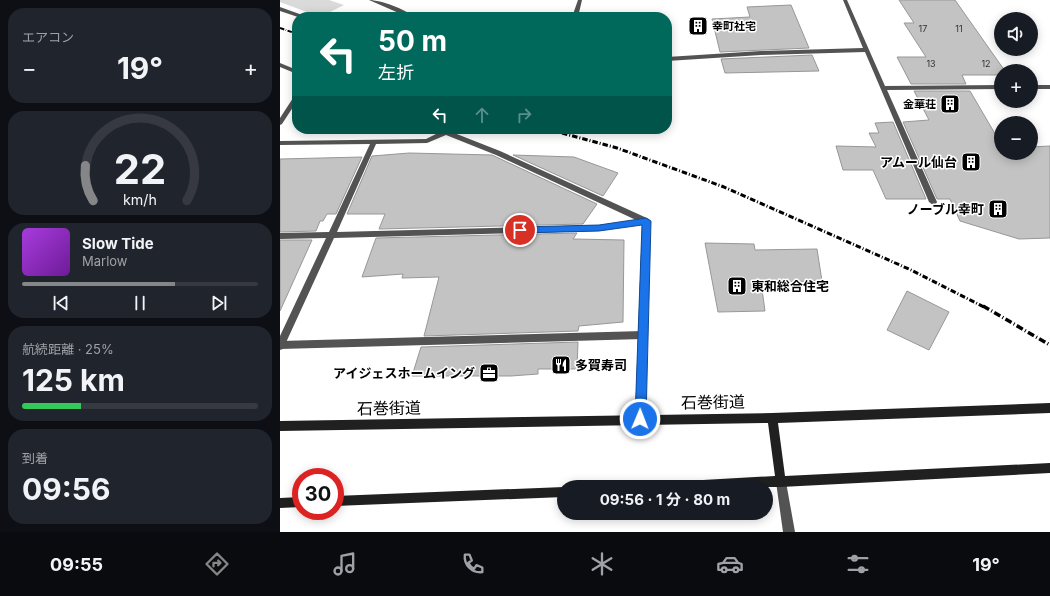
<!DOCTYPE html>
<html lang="ja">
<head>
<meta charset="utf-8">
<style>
  body { margin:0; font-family:Inter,"Noto Sans JP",sans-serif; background:#20242c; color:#f1f3f6; height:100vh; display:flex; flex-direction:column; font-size:15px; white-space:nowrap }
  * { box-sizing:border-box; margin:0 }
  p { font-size:13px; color:#9ea1a6 }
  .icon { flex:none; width:22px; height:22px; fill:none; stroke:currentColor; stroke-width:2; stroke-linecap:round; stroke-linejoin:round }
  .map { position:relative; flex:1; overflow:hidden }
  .side { display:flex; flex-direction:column; gap:8px; padding:8px; background:#0d0f14; width:280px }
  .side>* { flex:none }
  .hud { position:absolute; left:12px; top:12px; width:380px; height:122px; border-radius:16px; box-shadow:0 2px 10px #0003; background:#00695c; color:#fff; overflow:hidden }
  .fabs { position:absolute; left:714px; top:12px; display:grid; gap:8px }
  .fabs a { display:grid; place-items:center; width:44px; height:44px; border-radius:50%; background:#171b24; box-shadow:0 2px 10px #0003; font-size:20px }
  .speed { position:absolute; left:12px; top:468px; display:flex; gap:8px; font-size:20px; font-weight:700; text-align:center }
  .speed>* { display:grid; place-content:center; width:52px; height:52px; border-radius:50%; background:#171b24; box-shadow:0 2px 10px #0003; line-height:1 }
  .speed .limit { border:6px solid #d22; background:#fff; color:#111 }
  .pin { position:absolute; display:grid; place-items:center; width:34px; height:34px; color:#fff; margin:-17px; border:2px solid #fff; border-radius:50%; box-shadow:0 1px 4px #0007 }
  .me { position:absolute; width:44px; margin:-22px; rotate:1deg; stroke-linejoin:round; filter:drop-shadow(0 0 3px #0008) }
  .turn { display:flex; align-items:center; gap:14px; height:84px; padding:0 20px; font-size:18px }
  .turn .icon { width:52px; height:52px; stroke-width:2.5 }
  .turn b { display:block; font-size:28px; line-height:34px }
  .lanes { display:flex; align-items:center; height:38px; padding:0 20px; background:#0003; justify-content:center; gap:20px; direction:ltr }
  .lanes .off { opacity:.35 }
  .big { font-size:30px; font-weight:700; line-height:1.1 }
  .side .widget { flex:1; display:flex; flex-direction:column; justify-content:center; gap:6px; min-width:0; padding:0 14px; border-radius:16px; background:#20242c }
  .side .dial { align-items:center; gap:0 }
  .dial svg { height:104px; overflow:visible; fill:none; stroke:#363941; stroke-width:7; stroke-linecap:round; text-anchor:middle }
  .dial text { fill:#f1f3f6; stroke:none }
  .song { display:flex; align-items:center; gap:12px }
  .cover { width:48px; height:48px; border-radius:6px; background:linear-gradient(135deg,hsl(280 70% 55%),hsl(280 70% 35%)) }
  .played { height:4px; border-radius:2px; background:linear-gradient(90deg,#858687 65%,#363941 65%) }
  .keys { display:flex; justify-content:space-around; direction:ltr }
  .heat { display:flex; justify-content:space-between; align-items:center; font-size:22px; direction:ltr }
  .charge { height:6px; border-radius:3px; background:linear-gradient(90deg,#34c759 25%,#363941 0) }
  .trip { position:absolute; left:277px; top:480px; width:216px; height:40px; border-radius:20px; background:#171b24; box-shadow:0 2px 10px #0003; font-weight:700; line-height:40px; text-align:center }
  .menu { display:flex; height:64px; justify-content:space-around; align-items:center; background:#090b0e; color:#9ea1a6 }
  .menu .icon { width:28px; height:28px }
  .menu .selected { color:#858687 }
  .menu b { font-size:18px; color:#f1f3f6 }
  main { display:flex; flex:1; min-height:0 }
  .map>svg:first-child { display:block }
  .green { fill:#dadada }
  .building { fill:#c3c3c3; stroke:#979797 }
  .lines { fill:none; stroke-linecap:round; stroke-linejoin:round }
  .lane { fill:#535353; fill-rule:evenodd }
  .street { fill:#535353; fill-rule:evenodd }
  .secondary { fill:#202020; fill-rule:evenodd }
  .rail-far2 { stroke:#000; stroke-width:2; stroke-dasharray:4.5 1.5 0.5 1.5; stroke-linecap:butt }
  .rail-far1 { stroke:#000; stroke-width:3; stroke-dasharray:5.5 2 1 2; stroke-linecap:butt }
  .rail { stroke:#000; stroke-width:3.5; stroke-dasharray:7 2.5 1 2.5; stroke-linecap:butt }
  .route { fill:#1a73e8; stroke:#114b97 }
  .labels { text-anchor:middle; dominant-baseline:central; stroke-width:3; stroke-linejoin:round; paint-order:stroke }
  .far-number-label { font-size:9px; fill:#313131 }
  .far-poi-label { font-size:11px; font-weight:bold; fill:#000; stroke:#fff; text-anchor:start }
  .poi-label { font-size:13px; font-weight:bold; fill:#000; stroke:#fff; text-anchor:end }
  .near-street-label { font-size:16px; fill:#000; stroke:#fff }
</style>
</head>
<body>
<main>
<section class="side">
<div class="widget"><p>エアコン</p>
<div class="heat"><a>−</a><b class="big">19°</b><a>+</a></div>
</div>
<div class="widget dial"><svg viewBox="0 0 100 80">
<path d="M14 69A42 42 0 1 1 86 69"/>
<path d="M14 69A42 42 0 0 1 8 42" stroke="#858687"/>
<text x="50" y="56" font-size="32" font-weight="700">22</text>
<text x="50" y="72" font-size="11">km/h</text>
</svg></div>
<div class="widget">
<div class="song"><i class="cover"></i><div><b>Slow Tide</b><p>Marlow</p></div></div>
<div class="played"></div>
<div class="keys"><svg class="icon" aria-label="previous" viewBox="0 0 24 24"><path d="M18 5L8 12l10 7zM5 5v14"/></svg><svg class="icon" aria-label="pause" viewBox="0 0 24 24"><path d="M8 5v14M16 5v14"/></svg><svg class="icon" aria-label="next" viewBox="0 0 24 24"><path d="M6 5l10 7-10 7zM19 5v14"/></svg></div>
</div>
<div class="widget"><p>航続距離 · 25%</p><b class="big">125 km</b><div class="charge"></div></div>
<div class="widget"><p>到着</p><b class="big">09:56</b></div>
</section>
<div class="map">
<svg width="770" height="532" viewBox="0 0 770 532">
  <rect width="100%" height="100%" fill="#fff"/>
  <path class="green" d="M 0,0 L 49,0 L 64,5 L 40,17 L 0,2 Z"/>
  <path class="building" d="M 619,0 L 675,0 L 725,71 L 721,71 L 721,75 L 682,75 L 686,84 L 631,84 L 617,57 L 646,57 L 624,23 L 634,23 Z
    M 511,5 L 529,48 L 440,52 L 432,19 L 470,17 L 467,7 Z
    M 532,55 L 539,71 L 445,73 L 441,59 Z
    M 634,91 L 690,91 L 721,144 L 721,153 L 751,153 L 751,147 L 770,146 L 770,238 L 739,239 L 680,221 L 670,199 L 657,199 L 623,122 L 649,120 Z
    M 613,122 L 646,199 L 606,199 L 593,170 L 563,170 L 556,146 L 596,147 L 589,133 L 599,133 L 595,123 Z
    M 129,153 L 212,155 L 317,204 L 303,224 L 99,229 L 105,214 L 67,214 L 92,156 Z
    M 233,155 L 294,157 L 338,173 L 323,196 Z
    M 82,157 L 56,214 L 47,214 L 43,221 L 40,221 L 36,231 L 0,232 L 0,159 Z
    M 297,233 L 293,239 L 344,240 L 343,322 L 299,326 L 298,331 L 144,336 L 159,277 L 122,278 L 123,274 L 82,277 L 96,238 Z
    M 0,240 L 32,240 L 0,311 Z
    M 425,243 L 474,244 L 475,250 L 537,249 L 542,281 L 481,282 L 485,311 L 438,312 Z
    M 627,291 L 669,312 L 649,350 L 607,330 Z
    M 298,342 L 297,369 L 258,369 L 258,374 L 231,376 L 132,376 L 141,347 Z"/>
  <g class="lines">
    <path class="lane" d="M 363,331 L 366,332 L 367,335 L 366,338 L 363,339 L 0,349 L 0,341 Z"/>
    <path class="street" d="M 89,0 C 101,0 124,9 135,17 L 128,17 Z
      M 298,0 L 302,0 L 298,17 L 292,17 Z
      M 563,0 L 567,0 L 605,86 L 721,85 L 721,89 L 607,90 L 657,202 L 656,204 L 653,205 L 649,202 L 585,52 L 481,55 L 387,61 L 387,57 L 481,51 L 583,48 Z
      M 0,7 L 25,16 L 26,17 L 18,17 L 0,11 Z
      M 0,63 L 17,70 L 17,74 L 0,67 Z
      M 751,85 L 770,85 L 770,89 L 751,89 Z
      M 17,94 L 17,101 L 2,124 L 0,125 L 0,118 L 15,95 Z
      M 155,129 L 164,129 L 220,151 L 369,219 L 370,221 L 365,419 L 363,422 L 360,424 L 357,422 L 355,419 L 362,224 L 319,231 L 54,238 L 3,349 L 0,350 L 0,336 L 46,238 L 0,239 L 0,233 L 49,232 L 90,144 L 0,145 L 0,141 L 146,139 L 160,132 ZM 166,135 L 216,155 L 356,220 L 319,225 L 57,232 L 96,144 L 147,143 Z
      M 501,477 L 505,478 L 506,482 L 515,532 L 503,532 L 496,482 L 497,478 Z"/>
    <path class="secondary" d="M 770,403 L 770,413 L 498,423 L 505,476 L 770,463 L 770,473 L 501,487 L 383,487 L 384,483 L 388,482 L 495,476 L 488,423 L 0,431 L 0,421 L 492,413 Z
      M 284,487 L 284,497 L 55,506 L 55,496 Z
      M 21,497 L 21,507 L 0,508 L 0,498 Z"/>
    <path class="rail-far2" d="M 0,28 L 17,34
      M 268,129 L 285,134"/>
    <path class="rail-far1" d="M 282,133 L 337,148 L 444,187 L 631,270 L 704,307"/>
    <path class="rail" d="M 703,306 L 770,345"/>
  </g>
  <path class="route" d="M 366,218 L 371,221 L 366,419 L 364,423 L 360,425 L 356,423 L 355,419 L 362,225 L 319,231 L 240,233 L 236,230 L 240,227 L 319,225 Z"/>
  <defs>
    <g id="building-square" transform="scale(1)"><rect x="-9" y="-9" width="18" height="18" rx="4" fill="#000" stroke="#fff"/><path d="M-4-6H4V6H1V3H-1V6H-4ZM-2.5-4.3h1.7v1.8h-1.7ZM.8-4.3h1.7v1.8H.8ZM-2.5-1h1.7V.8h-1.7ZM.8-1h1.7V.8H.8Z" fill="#fff"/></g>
    <g id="restaurant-square" transform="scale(1)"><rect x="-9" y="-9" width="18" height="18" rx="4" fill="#000" stroke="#fff"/><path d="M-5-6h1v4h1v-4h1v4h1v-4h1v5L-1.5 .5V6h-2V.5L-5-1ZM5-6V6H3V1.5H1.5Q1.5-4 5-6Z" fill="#fff"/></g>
    <g id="office-square" transform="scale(1)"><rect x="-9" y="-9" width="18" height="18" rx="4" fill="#000" stroke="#fff"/><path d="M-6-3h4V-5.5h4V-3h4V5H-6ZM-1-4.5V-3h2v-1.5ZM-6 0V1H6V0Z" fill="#fff"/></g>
  </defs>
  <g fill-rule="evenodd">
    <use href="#building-square" x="418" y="26"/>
    <use href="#building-square" x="670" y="104"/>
    <use href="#building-square" x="691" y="162"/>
    <use href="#building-square" x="718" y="209"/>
    <use href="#building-square" x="457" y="286"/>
    <use href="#restaurant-square" x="281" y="365"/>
    <use href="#office-square" x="209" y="373"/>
  </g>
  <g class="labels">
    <g class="far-number-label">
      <text x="643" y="28">17</text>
      <text x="679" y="28">11</text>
      <text x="651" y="63">13</text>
      <text x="706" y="63">12</text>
    </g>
    <g class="far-poi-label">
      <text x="432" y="26">幸町社宅</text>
      <text x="656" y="104" text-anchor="end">金華荘</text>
    </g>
    <g class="poi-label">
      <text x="677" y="162">アムール仙台</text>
      <text x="704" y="209">ノーブル幸町</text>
      <text x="471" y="286" text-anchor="start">東和総合住宅</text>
      <text x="295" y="365" text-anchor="start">多賀寿司</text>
      <text x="195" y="373">アイジェスホームイング</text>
    </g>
    <g class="near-street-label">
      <text transform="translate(433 402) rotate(-1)">石巻街道</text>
      <text transform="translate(109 408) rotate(-1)">石巻街道</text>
    </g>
  </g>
</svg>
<div class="fabs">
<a><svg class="icon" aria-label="sound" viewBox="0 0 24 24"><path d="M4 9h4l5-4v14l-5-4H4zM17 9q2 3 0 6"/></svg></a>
<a>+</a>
<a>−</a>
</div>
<div class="speed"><div class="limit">30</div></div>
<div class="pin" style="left:240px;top:230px;background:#d93025"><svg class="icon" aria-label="arrive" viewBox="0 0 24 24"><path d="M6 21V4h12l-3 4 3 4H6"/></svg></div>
<svg class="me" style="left:360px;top:419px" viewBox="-20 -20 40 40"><circle r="17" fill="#1a73e8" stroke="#fff" stroke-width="3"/><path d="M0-11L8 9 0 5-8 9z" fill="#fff"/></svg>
<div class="trip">09:56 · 1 分 · 80 m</div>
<div class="hud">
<div class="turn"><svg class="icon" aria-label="left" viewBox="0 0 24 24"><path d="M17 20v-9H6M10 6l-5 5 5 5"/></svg><div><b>50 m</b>左折</div></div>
<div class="lanes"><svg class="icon" aria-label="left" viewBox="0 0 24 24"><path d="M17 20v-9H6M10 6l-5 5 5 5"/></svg><svg class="icon off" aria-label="ahead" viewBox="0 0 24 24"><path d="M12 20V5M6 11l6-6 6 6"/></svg><svg class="icon off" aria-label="right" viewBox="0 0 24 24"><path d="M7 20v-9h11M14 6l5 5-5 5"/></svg></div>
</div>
</div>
</main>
<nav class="menu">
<b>09:55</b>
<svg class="icon selected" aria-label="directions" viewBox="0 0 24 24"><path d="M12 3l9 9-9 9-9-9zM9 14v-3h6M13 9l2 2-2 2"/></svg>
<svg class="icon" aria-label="music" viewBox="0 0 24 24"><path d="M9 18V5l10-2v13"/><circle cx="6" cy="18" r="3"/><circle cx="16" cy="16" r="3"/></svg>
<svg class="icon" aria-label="phone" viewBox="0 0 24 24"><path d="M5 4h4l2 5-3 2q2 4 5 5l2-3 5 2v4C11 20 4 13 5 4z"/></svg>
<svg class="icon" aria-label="climate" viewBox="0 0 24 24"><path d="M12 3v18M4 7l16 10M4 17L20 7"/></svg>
<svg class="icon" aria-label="car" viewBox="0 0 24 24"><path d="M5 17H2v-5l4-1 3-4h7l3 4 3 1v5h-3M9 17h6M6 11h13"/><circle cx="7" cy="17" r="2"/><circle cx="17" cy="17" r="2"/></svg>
<svg class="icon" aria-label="filters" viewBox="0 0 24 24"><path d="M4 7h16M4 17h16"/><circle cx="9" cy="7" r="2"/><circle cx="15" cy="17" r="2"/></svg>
<b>19°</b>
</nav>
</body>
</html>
